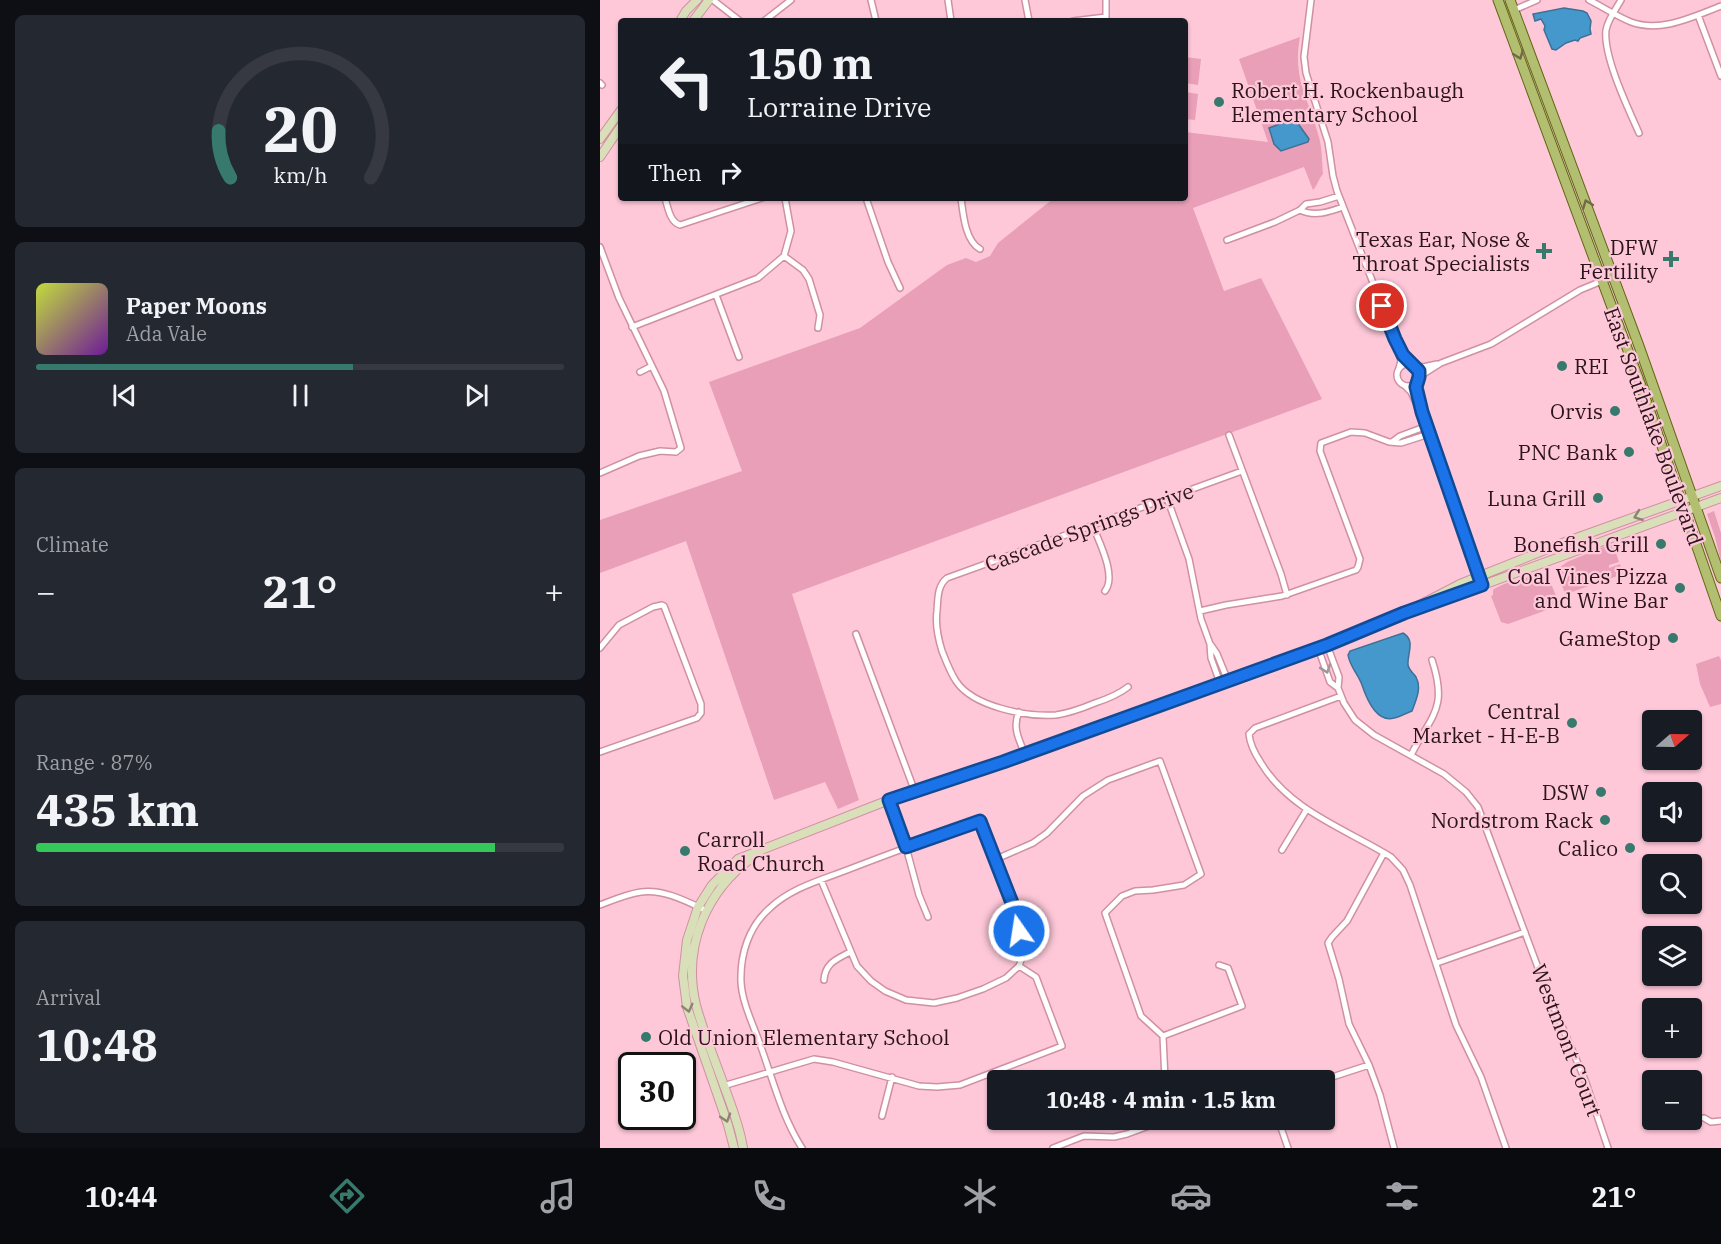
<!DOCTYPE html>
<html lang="en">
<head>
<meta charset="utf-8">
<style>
  body { margin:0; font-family:"IBM Plex Serif",serif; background:#242831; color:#f1f3f6; height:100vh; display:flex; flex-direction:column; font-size:22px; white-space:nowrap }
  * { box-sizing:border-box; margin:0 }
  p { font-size:20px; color:#9ea1a6 }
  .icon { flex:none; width:33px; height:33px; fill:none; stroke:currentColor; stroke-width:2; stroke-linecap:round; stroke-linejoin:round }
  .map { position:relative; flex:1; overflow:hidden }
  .sheet { display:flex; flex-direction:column; gap:15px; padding:15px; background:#0d0f14; width:600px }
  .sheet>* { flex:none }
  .top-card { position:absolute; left:18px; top:18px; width:570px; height:183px; border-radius:6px; box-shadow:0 2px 4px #0004; background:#171b24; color:#f1f3f6; overflow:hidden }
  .needle { width:39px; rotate:70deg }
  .fabs { position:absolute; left:1042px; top:710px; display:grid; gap:12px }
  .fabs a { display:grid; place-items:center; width:60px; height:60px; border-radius:6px; background:#171b24; box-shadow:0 2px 4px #0004; font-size:30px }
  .speed { position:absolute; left:18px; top:1052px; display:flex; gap:12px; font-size:30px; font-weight:700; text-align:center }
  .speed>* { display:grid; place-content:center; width:78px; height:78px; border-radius:50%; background:#171b24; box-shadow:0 2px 4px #0004; line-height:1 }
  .speed .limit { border:3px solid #111; border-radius:9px; background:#fff; color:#111 }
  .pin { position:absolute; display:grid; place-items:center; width:51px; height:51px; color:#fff; margin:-26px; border:3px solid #fff; border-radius:50%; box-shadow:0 2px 6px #0007 }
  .me { position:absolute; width:66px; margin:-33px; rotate:347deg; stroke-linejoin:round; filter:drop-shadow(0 0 4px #0008) }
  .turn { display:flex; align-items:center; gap:21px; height:126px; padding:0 30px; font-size:27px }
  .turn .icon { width:78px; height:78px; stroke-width:2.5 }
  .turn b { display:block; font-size:42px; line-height:51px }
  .then { display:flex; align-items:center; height:57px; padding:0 30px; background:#0003; gap:12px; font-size:22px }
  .big { font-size:45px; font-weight:700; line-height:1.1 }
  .sheet .tile { flex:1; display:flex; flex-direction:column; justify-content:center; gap:9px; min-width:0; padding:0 21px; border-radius:9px; background:#242831 }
  .sheet .dial { align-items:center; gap:0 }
  .dial svg { height:156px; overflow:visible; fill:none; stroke:#363941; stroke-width:7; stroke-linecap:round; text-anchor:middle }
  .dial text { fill:#f1f3f6; stroke:none }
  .song { display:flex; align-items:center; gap:18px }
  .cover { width:72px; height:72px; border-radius:9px; background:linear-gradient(135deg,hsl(70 70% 55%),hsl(280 70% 35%)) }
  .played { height:6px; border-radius:3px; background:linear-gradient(90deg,#377a6d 60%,#363941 60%) }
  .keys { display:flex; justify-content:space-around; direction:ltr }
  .heat { display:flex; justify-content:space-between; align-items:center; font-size:33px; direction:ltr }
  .charge { height:9px; border-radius:4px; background:linear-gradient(90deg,#34c759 87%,#363941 0) }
  .trip { position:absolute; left:387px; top:1070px; width:348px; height:60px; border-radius:6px; background:#171b24; box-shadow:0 2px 4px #0004; font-weight:700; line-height:60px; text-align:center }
  .tabs { display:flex; height:96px; justify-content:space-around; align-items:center; background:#090b0e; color:#9ea1a6 }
  .tabs .icon { width:42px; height:42px }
  .tabs .active { color:#377a6d }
  .tabs b { font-size:27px; color:#f1f3f6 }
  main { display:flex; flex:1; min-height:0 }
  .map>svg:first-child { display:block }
  .green { fill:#e89fb7 }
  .water { fill:#4598cb; stroke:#3e7097; stroke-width:1.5 }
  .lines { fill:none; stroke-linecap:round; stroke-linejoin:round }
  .street-casing { stroke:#d090a4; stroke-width:8 }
  .secondary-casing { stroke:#d090a4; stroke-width:10 }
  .primary-casing { stroke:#636715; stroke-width:11 }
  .street { stroke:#fff; stroke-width:5 }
  .secondary { stroke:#d9dfb8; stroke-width:8 }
  .primary { stroke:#b3bf70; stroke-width:9 }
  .oneway { stroke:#706a46 }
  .oneway2 { stroke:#8b8472 }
  .oneway3 { stroke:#a09599 }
  .route-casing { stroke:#114b97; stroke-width:15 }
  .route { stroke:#1a73e8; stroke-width:10 }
  .poi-dot { fill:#377a6d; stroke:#fec8d9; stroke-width:2 }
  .labels { text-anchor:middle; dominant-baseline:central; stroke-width:4.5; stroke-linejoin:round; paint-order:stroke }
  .poi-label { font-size:21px; fill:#2c141d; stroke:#fec8d9; text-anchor:end }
  .street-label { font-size:21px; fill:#2c141d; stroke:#fec8d9 }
</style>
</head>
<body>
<main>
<section class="sheet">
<div class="tile dial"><svg viewBox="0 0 100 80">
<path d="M14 69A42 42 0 1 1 86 69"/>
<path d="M14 69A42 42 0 0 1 8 45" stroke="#377a6d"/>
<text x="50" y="56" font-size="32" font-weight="700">20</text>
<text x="50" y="72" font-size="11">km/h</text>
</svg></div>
<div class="tile">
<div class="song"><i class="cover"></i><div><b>Paper Moons</b><p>Ada Vale</p></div></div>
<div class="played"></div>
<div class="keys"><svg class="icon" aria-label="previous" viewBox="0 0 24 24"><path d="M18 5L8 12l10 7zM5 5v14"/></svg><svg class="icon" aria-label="pause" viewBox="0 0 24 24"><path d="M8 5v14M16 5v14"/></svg><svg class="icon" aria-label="next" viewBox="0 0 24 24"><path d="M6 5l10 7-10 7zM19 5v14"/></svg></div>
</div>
<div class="tile"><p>Climate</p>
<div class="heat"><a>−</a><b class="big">21°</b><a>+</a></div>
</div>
<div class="tile"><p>Range · 87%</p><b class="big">435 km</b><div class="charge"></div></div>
<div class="tile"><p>Arrival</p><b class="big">10:48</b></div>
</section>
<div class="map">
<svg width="1121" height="1148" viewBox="0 0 1121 1148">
  <rect width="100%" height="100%" fill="#fec8d9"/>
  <path class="green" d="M 700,37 C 692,79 709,99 719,137 C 722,148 722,162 723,174 C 718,179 718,185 713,190 L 704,167 L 593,208 L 624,291 L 661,278 L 722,399 L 192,594 L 259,800 L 238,809 L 225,782 L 174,800 L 86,541 L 0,573 L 0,520 L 142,471 L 109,382 L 260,328 L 347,265 L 366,258 L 376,262 L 390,256 L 398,243 L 454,198 L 585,198 L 585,132 L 668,142 L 639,59 Z
    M 585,57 L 601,59 L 598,85 L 585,83 Z
    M 585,92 L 598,94 L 595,120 L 585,119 Z
    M 1114,511 L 1121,533 L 1121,562 L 1115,537 L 1107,514 Z
    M 1008,545 L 1017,545 L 1016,553 L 1019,562 L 1009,565 L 1009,568 L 1020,564 L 1023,574 L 969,593 L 969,598 L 967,599 L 957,572 L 959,571 L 959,568 L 967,562 Z
    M 939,574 L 948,576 L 958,601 L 957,605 L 952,608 L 908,624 L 901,622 L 891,596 L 893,595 L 893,590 C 904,582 925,579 939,574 Z
    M 1119,656 L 1121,660 L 1121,704 L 1110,707 L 1100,684 L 1096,664 Z"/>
  <path class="water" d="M 964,8 L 983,11 L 987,13 L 991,21 L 990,29 L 991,34 L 980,38 L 978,41 L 975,40 L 966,43 L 956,50 L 952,49 L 944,30 L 945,26 L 941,19 L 935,21 L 933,14 Z
    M 698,117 L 699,118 L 699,125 L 709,139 L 708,142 L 681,151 L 674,144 L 669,128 Z
    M 803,633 C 816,640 807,654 808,665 C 809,670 813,673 816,677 C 822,688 816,700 812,711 C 806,713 800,717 794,718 C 776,723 766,697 762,685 C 758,674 750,667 748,655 L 750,651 Z"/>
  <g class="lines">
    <g class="street-casing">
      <path id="street" d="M 113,0 L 140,21
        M 271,0 L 276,21
        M 348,0 L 351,21
        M 425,0 L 429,21
        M 506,0 L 506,21
        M 711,0 L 704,57 L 706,73 L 728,142 L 733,176 L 737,191 L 795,339 L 801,361 L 799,368
        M 989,0 C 1003,7 1016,16 1031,22 C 1061,33 1092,17 1121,6
        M 1021,0 C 1016,9 1008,19 1006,30 C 1003,56 1028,108 1039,133
        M 914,10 L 937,0
        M 1098,15 L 1121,76
        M 164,21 L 191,0
        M 473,21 L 506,17
        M 0,83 L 2,85
        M 65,198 C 68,208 70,222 80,225 L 162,198
        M 266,198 L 288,262 L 300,288
        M 361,198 C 363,213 365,241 380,249
        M 700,210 C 714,217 729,212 743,207
        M 627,240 L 675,222 L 700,210 L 706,204 L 720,202 L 739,196
        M 0,247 L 19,298 L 64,391 L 81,448 L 76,452 L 60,451 L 39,456 L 0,473
        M 184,256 L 203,270 L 209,279 L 220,315 L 218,328
        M 116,295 L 139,357
        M 32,327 L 158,278 L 184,256 L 191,231 L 185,198
        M797 375a11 11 0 1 1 22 0a11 11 0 1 1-22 0Z
        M 816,366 L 823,367 L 837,364
        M 40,372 L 52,366
        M 819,377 L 841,363 L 891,344 L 980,290 L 1014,276
        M 817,383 L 816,390 L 822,412 L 879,578
        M 805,386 L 811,392 L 819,409
        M 629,435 L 681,574 L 687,595
        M 792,442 L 800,436 L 827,426
        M 567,498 L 589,559 L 601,619 L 610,644 L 611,658 L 620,683
        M 493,526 C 499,542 517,576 505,591
        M 600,611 L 626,605 L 682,596 L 756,570 L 758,567 L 760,559 L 720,451 L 721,443 L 751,432 L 765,433 L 789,442 L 801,443 L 829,434
        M 256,634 L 315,792
        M 611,645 L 617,654 L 628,681
        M 727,645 L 739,677 L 738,688 L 744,703 L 755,720 L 774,735 L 844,774 L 866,792 L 878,807 L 946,989 L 985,1080 L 1008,1148
        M 0,648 L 19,625 L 53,607 L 62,605 L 64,606 L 101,704 L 101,713 L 97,718 L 0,752
        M 718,648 L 730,682 L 738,688
        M 528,687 C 518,695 507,699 495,703 C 483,708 470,713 456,715 C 427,717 373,707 356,681 C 350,672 346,661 342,651 C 338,638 335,625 337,611 C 338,599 337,586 347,578 L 642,471
        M 741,696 L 655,728 L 649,734 C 650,745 655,754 661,763 C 690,811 746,829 791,857 L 803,870 L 810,885 L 856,1025 L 881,1077 L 906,1148
        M 419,712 C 412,727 419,740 425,754
        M 811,755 C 832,714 848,709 832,660
        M 289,800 L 306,847 L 319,895 L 328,917
        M 682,850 L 707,809
        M 784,853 L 747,921 L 732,937 L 728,943 L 739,979 L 749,1024 L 769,1065 L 780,1095 L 794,1148
        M 394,860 L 433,843 L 447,833 L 483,796 L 508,780 L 560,761 L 601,874 L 584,885 L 553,890 L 535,891 L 522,896 L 505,913 L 541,1016 L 563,1036 L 565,1080
        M 0,905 C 13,900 27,894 41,892 C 63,889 86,901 105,910
        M 837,963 L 925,932
        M 224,980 C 225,963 237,959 250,952
        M 563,1036 L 642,1006 L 628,968 L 619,965
        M 723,1080 L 769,1065
        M 123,1086 L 214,1059 L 233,1062 L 319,1086 L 337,1087 L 360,1085 L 462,1046 L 436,977 L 419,966
        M 282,1116 L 292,1077
        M 1104,1118 L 1111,1122 L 1121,1121
        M 678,1119 L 688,1148
        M 202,1148 C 182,1117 173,1080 161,1047 C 154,1026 142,1003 141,982 C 140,954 149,926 170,908 C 191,888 221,880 247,870 C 291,853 335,837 380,821 L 414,908 L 423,955 L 419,966 L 406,978 L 383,989 L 357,998 L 334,1003 L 306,1000 L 285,991 L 271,981 L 257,966 L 221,880
        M 453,1148 L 484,1136 L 514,1137 L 527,1134 L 568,1119"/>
    </g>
    <g class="secondary-casing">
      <path id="secondary" d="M 80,21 L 86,11 L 97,0
        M 93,21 L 109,0
        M 0,139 L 21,110
        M 0,157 L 21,126
        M 831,604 L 1121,498
        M 134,1148 L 128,1125 L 87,1007 L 83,976 L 87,940 L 98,907 L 112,885 L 138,859 L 289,800 L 403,762 L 727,645 L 804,613 L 860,584 L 965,542 L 1121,486
        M 143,1148 C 140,1128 133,1110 126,1091 C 116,1063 104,1034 96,1005 C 82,947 106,891 153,857"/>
    </g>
    <g class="primary-casing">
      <path id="primary" d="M 898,0 L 1040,383 L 1121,616
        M 910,0 L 1039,346 L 1121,578"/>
    </g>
    <use href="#street" class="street"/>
    <use href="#secondary" class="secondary"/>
    <use href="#primary" class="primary"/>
  </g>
  <defs><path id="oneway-chevron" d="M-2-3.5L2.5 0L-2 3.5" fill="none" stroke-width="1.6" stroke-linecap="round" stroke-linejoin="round" transform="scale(1.5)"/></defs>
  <g class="oneway">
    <use href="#oneway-chevron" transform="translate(919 55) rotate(69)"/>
    <use href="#oneway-chevron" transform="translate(987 204) rotate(-111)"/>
  </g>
  <g class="oneway2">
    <use href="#oneway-chevron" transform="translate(1038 516) rotate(160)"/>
    <use href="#oneway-chevron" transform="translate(88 1008) rotate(76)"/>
    <use href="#oneway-chevron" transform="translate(126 1118) rotate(72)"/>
  </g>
  <use class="oneway3" href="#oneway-chevron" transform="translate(726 669) rotate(71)"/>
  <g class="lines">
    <g class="route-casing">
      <path id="route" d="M 419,931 L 414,908 L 380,821 L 306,847 L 289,800 L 403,762 L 727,645 L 804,613 L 882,585 L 822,412 L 816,387 L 819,377 L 819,371 L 803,355 L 795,339 L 782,306"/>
    </g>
    <use href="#route" class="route"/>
  </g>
  <g class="poi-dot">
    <circle cx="619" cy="102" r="6"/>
    <path d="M941 242h6v6h6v6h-6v6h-6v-6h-6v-6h6z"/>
    <path d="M1068 250h6v6h6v6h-6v6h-6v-6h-6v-6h6z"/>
    <circle cx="962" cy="366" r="6"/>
    <circle cx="1015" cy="411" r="6"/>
    <circle cx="1029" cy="452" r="6"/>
    <circle cx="998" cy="498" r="6"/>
    <circle cx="1061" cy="544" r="6"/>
    <circle cx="1080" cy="588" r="6"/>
    <circle cx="1073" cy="638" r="6"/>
    <circle cx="972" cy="723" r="6"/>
    <circle cx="1001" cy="792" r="6"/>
    <circle cx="1005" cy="820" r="6"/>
    <circle cx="1030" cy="848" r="6"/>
    <circle cx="85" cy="851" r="6"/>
    <circle cx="46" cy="1037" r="6"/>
  </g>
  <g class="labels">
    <g class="poi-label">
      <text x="631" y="90" text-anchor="start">Robert H. Rockenbaugh<tspan x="631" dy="24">Elementary School</tspan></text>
      <text x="930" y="239">Texas Ear, Nose &amp;<tspan x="930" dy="24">Throat Specialists</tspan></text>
      <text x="1058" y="247">DFW<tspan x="1058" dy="24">Fertility</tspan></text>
      <text x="974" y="366" text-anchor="start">REI</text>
      <text x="1003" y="411">Orvis</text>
      <text x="1017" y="452">PNC Bank</text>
      <text x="986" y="498">Luna Grill</text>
      <text x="1049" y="544">Bonefish Grill</text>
      <text x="1068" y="576">Coal Vines Pizza<tspan x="1068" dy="24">and Wine Bar</tspan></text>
      <text x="1061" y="638">GameStop</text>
      <text x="960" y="711">Central<tspan x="960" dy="24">Market - H-E-B</tspan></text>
      <text x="989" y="792">DSW</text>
      <text x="993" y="820">Nordstrom Rack</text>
      <text x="97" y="839" text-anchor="start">Carroll<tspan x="97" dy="24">Road Church</tspan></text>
      <text x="1018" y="848">Calico</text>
      <text x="58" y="1037" text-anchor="start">Old Union Elementary School</text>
    </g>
    <g class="street-label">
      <text transform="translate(1054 426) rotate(70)">East Southlake Boulevard</text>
      <text transform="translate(489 527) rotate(-20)">Cascade Springs Drive</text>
      <text transform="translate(967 1040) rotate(69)">Westmont Court</text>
    </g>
  </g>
</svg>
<div class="fabs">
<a><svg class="needle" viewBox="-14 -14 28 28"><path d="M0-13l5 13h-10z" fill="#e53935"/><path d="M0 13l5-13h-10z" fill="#9ea1a6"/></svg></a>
<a><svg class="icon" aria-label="sound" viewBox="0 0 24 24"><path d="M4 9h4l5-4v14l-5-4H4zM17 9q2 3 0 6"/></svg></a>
<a><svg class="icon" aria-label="search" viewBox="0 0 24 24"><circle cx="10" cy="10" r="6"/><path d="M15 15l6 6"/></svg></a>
<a><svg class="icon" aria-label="layers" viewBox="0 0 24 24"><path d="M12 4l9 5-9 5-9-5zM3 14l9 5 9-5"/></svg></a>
<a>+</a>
<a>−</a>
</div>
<div class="speed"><div class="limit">30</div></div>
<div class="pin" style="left:782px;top:306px;background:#d93025"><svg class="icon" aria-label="arrive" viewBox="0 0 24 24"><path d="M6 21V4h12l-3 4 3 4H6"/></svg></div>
<svg class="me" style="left:419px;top:931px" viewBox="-20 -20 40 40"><circle r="17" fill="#1a73e8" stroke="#fff" stroke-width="3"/><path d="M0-11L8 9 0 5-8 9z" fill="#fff"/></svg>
<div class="trip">10:48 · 4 min · 1.5 km</div>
<div class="top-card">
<div class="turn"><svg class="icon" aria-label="left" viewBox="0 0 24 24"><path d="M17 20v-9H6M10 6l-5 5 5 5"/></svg><div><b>150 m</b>Lorraine Drive</div></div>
<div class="then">Then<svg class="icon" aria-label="right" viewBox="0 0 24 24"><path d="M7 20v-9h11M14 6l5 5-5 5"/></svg></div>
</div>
</div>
</main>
<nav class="tabs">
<b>10:44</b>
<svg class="icon active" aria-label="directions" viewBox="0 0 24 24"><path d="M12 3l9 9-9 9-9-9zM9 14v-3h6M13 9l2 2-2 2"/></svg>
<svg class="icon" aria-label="music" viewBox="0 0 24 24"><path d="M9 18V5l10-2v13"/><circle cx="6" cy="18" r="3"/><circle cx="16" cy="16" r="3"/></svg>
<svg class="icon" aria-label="phone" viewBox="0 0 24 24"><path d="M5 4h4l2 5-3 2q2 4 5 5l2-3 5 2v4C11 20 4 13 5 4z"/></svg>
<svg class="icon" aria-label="climate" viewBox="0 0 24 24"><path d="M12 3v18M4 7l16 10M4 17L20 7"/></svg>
<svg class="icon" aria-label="car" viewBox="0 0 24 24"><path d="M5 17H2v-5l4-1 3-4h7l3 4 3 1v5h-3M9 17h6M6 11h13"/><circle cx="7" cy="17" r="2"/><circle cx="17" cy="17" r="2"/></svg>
<svg class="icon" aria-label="filters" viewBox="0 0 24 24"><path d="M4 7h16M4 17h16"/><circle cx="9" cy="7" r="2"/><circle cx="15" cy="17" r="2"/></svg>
<b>21°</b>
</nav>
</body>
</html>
